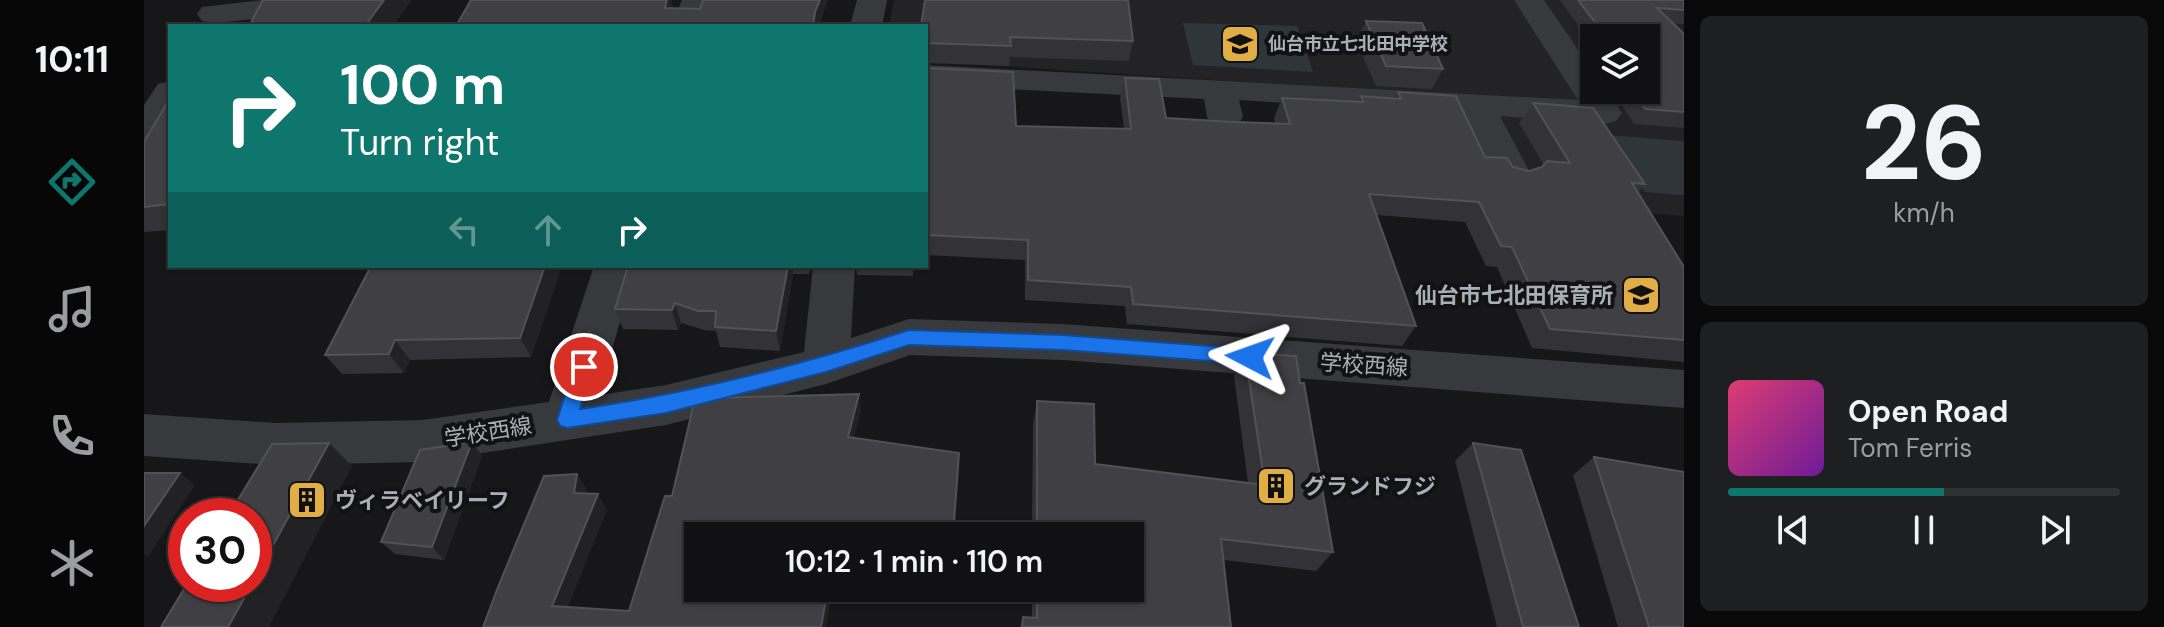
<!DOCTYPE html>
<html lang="en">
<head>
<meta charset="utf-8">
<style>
  body { margin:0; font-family:"DM Sans","Noto Sans JP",sans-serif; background:#1e1f21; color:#f1f3f6; height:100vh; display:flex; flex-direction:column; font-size:30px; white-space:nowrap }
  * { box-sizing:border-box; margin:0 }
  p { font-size:26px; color:#9c9da0 }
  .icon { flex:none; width:44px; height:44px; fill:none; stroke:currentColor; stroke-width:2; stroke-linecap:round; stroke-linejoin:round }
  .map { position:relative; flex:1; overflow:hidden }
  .details { display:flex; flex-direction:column; gap:16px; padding:16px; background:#09090a; width:480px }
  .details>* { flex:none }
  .guide { position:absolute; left:24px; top:24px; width:760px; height:244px; border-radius:0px; box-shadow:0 2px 6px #0004,0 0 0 2px #303133; background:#0f766e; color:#fff; overflow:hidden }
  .fabs { position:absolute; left:1436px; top:24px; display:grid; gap:16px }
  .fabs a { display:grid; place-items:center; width:80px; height:80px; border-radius:0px; background:#111113; box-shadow:0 2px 6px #0004,0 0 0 2px #303133; font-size:40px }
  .speed { position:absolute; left:24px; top:498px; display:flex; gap:16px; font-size:40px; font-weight:700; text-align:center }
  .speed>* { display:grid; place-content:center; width:104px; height:104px; border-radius:50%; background:#111113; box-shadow:0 2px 6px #0004,0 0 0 2px #303133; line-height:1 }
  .speed .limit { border:12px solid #d22; background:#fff; color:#111 }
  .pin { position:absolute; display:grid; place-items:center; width:68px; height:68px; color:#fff; margin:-34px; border:4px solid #fff; border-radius:50%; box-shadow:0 2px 8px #0007 }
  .me { position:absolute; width:88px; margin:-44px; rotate:274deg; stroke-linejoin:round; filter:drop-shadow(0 0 6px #0008) }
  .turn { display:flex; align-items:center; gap:28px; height:168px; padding:0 40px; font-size:36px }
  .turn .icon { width:104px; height:104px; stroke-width:2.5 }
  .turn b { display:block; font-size:56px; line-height:68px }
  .lanes { display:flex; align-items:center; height:76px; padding:0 40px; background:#0003; justify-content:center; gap:40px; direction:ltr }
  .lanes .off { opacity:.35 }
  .details .tile { flex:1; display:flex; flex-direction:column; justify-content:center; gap:12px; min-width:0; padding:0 28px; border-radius:12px; background:#1e1f21 }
  .details .dial { align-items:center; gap:0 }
  .dial b { font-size:104px; line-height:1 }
  .song { display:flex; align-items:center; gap:24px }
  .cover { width:96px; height:96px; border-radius:12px; background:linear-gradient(135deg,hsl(340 70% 55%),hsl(280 70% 35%)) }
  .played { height:8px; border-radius:4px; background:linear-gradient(90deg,#0f766e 55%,#303133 55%) }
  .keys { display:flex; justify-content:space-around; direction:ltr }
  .trip { position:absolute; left:540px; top:522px; width:460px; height:80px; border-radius:0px; background:#111113; box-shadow:0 2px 6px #0004,0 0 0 2px #303133; font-weight:600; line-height:80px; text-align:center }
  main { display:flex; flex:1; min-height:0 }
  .dock { display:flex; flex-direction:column; width:144px; justify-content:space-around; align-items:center; background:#070708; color:#9c9da0 }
  .dock .icon { width:56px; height:56px }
  .dock .current { color:#0f766e }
  .dock b { font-size:36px; color:#f1f3f6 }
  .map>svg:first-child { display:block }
  .built { fill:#232326 }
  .water { fill:#2e363c }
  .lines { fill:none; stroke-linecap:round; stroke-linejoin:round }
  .minor { fill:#38393d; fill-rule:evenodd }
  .wall { fill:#333337 }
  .shaded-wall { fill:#222225 }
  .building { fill:#404044; stroke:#505256; stroke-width:2 }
  .route { fill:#1a73e8; stroke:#114b97; stroke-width:2 }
  .labels { text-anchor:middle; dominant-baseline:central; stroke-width:8; stroke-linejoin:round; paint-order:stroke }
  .far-poi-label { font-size:18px; font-weight:bold; fill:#aaaeb7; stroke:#121214; text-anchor:start }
  .poi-label { font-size:22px; font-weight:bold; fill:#aaaeb7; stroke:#121214; text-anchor:start }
  .street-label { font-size:22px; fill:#aaaeb7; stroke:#121214 }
</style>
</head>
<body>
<main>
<nav class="dock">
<b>10:11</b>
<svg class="icon current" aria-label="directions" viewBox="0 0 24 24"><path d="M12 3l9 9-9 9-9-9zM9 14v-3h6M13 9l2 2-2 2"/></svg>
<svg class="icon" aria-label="music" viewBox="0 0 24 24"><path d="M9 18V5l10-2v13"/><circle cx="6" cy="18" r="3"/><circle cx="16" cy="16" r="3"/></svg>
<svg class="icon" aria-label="phone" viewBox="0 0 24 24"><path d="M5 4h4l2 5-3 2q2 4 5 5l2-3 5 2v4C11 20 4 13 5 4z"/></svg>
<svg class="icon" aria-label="climate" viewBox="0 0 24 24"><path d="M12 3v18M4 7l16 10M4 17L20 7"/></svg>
</nav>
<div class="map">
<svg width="1540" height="627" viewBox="0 0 1540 627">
  <rect width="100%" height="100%" fill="#171719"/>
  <path class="built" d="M 750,0 L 1381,0 L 1453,105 L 782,61 L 782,26 L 745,26 Z
    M 1389,0 L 1540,0 L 1540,216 L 1404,205 L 1353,110 L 1468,117 L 1451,90 L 1502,90 L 1502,38 L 1450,38 L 1450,89 Z"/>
  <path class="water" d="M 1039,23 L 1153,26 L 1169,72 L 1049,65 Z
    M 1461,135 L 1540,141 L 1540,195 L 1501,192 Z"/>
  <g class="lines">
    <path class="minor" d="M 119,0 L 188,0 L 190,4 L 186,10 L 175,13 L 69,23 L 58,21 L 53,14 L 58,7 Z
      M 538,0 L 568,0 L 560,26 L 528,26 Z
      M 713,0 L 743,0 L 738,26 L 706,26 Z
      M 1370,0 L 1400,0 L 1450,73 L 1450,90 L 1462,90 L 1478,113 L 1472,121 L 1460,124 L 1356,116 L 1388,176 L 1382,185 L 1369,189 L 1356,185 L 1319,114 L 1095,100 L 1099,117 L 1094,125 L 1081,128 L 1068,125 L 1063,117 L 1060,99 L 782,85 L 782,65 L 1434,100 Z
      M 26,81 L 26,120 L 13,141 L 0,144 L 0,105 L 14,84 Z
      M 450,266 L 492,266 L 455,395 L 522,385 L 660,352 L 669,266 L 711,266 L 707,338 L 765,319 L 919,324 L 1540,370 L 1540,408 L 919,360 L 766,355 L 682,384 L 522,425 L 279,462 L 132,465 L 0,456 L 0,414 L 132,423 L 279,420 L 405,402 Z"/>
  </g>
  <path class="wall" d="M 1416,0 L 1540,0 L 1540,24 L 1529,24 L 1540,34 L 1540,128 L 1490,124 L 1468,90 L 1502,90 L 1502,38 L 1450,38 L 1450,47 Z
    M 1222,21 L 1299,69 L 1288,89 L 1232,86 L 1212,41 Z
    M 782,26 L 989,41 L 985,61 L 866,57 L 865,66 L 782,63 Z
    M 1450,50 L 1450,62 L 1446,56 Z
    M 782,68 L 872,126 L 980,129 L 976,98 L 981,78 L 1022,118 L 1131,123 L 1130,118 L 1138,98 L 1214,102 L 1217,96 L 1250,98 L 1254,92 L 1341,157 L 1369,167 L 1385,171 L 1398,167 L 1400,165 L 1375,123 L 1389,103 L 1501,184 L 1494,193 L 1540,267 L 1540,362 L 1388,348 L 1353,267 L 1342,266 L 1321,222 L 1233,215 L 1272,326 L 1258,346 L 983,324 L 981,306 L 881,300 L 881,260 L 782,255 Z
    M 26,98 L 26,230 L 0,232 L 0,142 Z
    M 154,266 L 418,266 L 387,357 L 266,360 L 260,373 L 198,374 L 181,355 L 225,269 Z
    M 484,266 L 667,266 L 665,274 L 649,274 L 636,351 L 576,347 L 572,331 L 560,330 L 537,323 L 534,330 L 479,329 L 471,309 Z
    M 712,266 L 769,266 L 769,276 L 713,275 Z
    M 1101,353 L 1156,383 L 1189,552 L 1172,571 L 1080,560 L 1087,627 L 876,627 L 879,617 L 888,617 L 888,588 L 986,588 L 986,536 L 888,536 L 889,424 L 893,401 L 951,464 L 1104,483 L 1090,376 Z
    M 1329,443 L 1435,627 L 1353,627 L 1311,461 Z
    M 338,456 L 300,560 L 251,554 L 237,542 Z
    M 1450,457 L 1540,627 L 1474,627 L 1429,475 Z"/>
  <path class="shaded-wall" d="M 240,0 L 268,0 L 249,26 L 221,26 Z
    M 523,0 L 528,0 L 530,11 L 521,8 Z
    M 676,0 L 684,0 L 675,26 L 669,26 L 671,12 Z
    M 401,266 L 418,266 L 387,357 L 376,338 Z
    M 644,266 L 648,266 L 649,274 L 636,351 L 632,331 Z
    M 531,303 L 537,323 L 534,330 L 528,310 Z
    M 251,340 L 266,360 L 260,373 L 245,354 Z
    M 715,394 L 717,411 L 706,453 L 704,437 Z
    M 328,442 L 338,456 L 300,560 L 288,547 Z
    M 185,443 L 208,466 L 125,627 L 84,627 L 108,584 L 110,584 L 110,580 Z
    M 36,473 L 51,485 L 4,557 L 0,554 L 0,526 Z
    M 433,474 L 443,490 L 439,508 L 430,493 Z
    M 454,494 L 463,510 L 419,619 L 408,606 Z
    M 684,588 L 689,588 L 682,627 L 677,627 Z"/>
  <path class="building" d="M 119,0 L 240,0 L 221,26 L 105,26 Z
    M 327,0 L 523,0 L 521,8 L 556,9 L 559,0 L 676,0 L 671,12 L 669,26 L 312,26 Z
    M 781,0 L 984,0 L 989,41 L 866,37 L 867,46 L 782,43 L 782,26 L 777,26 Z
    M 1434,0 L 1540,0 L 1540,10 L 1513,8 L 1540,34 L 1540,112 L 1501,109 L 1488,90 L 1502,90 L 1502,38 L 1463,38 Z
    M 1222,21 L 1278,23 L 1299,69 L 1242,66 Z
    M 782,68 L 869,72 L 872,126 L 987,129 L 981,78 L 1015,79 L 1022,118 L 1090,122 L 1146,124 L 1138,98 L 1219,102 L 1217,96 L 1257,99 L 1254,92 L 1312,96 L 1341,157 L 1363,158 L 1369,167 L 1385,171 L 1398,167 L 1403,161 L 1426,163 L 1389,103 L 1449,108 L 1501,184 L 1488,183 L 1540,267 L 1540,340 L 1406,329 L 1368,247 L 1357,246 L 1335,202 L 1225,194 L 1272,326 L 989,304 L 987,287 L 884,280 L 884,240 L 782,235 Z
    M 26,98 L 26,203 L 25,204 L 0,207 L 0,142 Z
    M 227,266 L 401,266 L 376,338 L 251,340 L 245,354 L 181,355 Z
    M 484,266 L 644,266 L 632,331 L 571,327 L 572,311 L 554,311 L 531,303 L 528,310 L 471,309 Z
    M 1101,353 L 1152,356 L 1156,383 L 1160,383 L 1189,552 L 1077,539 L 1087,627 L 878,627 L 879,617 L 893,618 L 893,588 L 986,588 L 986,536 L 893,536 L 893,401 L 950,404 L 951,464 L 1121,485 Z
    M 715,394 L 704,437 L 815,453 L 809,536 L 554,536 L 554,588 L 684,588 L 677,627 L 339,627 L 354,587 L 400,476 L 433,474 L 430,493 L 454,494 L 408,606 L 485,611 L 521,496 L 528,496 L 550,403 L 570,398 Z
    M 328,442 L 288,547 L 237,542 L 276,450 Z
    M 185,443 L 110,580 L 110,516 L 84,516 L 128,444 Z
    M 1329,443 L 1377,450 L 1435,627 L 1379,627 Z
    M 1450,457 L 1540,472 L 1540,627 L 1505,627 Z
    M 0,473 L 36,473 L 0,526 Z
    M 43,584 L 108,584 L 84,627 L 17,627 Z"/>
  <path class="route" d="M 765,330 L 919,335 L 1106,349 L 1113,351 L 1116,357 L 1113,362 L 1106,364 L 919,350 L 765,345 L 682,372 L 522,413 L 423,428 L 416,426 L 413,420 L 430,367 L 433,362 L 446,362 L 449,367 L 436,409 C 549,393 657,365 765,330 Z"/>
  <defs>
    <g id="school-square" transform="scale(2)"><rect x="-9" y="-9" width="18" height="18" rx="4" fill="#e1ae46" stroke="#121214"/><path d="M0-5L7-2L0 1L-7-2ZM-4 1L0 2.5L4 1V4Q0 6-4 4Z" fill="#111"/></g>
    <g id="building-square" transform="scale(2)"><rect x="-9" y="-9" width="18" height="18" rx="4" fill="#e1ae46" stroke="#121214"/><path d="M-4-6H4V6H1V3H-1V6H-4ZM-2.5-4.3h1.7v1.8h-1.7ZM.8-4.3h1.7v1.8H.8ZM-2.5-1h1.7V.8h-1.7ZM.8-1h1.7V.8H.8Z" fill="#111"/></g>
  </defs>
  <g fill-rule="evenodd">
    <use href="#school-square" x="1096" y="44"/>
    <use href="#school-square" x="1497" y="295"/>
    <use href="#building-square" x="1132" y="486"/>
    <use href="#building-square" x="163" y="500"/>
  </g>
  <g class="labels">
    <g class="far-poi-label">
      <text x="1124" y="44">仙台市立七北田中学校</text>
    </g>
    <g class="poi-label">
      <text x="1469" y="295" text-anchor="end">仙台市七北田保育所</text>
      <text x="1160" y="486">グランドフジ</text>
      <text x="191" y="500">ヴィラベイリーフ</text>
    </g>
    <g class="street-label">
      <text transform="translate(1220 365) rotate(4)">学校西線</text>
      <text transform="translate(344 432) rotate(-9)">学校西線</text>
    </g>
  </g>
</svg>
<div class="fabs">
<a><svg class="icon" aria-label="layers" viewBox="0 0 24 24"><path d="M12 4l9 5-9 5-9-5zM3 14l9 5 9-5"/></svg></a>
</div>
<div class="speed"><div class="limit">30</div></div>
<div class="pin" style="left:440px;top:367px;background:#d93025"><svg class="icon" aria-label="arrive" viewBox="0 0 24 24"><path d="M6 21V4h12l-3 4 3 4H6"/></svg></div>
<svg class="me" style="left:1106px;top:357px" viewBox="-20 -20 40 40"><path d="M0-17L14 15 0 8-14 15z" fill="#1a73e8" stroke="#fff" stroke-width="4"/></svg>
<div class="trip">10:12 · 1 min · 110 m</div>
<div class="guide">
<div class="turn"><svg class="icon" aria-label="right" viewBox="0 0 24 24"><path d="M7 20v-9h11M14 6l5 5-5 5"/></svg><div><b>100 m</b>Turn right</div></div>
<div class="lanes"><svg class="icon off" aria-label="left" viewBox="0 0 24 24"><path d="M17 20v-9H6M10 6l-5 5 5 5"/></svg><svg class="icon off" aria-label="ahead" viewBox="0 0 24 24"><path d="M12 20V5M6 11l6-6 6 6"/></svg><svg class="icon" aria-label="right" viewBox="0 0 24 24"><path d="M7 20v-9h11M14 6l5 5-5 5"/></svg></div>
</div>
</div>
<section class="details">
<div class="tile dial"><b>26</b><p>km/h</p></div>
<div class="tile">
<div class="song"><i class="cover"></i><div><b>Open Road</b><p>Tom Ferris</p></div></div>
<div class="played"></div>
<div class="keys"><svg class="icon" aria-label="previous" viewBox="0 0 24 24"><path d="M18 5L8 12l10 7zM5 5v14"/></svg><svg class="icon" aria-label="pause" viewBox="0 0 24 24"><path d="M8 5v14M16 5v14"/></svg><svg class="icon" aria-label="next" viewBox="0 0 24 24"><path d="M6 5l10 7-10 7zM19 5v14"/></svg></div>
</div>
</section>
</main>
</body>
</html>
